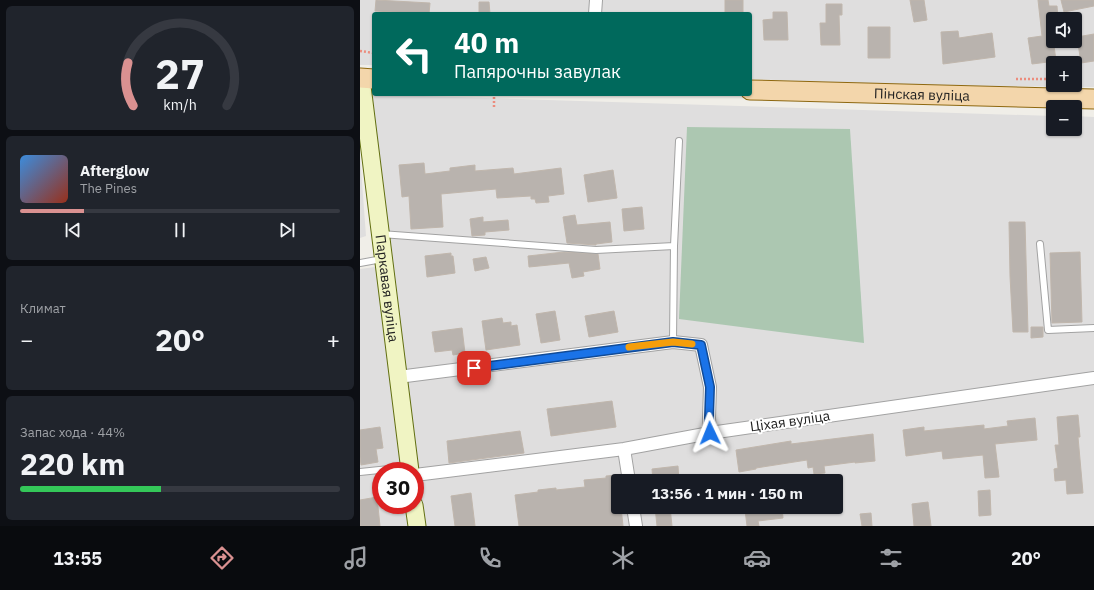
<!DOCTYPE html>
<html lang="ru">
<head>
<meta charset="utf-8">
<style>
  body { margin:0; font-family:"IBM Plex Sans",sans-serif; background:#20242c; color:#f1f3f6; height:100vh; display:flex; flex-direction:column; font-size:15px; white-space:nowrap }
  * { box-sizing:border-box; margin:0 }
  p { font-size:13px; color:#9ea1a6 }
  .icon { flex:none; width:22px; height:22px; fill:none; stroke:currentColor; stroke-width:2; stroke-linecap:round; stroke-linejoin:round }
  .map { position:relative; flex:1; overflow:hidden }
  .details { display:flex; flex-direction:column; gap:6px; padding:6px; background:#0d0f14; width:360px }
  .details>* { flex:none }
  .top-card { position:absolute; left:12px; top:12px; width:380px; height:84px; border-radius:4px; box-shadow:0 1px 3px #0004; background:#00695c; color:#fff; overflow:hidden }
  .controls { position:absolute; left:686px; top:12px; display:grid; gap:8px }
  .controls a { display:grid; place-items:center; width:36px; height:36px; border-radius:4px; background:#171b24; box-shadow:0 1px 3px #0004; font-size:20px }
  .speed { position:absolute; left:12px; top:462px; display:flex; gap:8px; font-size:20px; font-weight:700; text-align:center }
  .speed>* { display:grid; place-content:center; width:52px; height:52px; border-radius:50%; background:#171b24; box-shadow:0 1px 3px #0004; line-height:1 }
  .speed .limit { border:6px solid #d22; background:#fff; color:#111 }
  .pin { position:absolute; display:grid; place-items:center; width:34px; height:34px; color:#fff; margin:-17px; border-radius:8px; box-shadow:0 2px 6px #0006 }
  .me { position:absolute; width:44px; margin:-22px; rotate:358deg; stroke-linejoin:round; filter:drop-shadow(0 0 3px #0008) }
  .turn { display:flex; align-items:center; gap:14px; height:84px; padding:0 16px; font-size:18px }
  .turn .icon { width:52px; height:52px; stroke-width:2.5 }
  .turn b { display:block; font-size:28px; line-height:34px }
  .big { font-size:30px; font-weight:700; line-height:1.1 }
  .details .widget { flex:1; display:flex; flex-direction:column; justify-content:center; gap:6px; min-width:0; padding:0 14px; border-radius:6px; background:#20242c }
  .details .dial { align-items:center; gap:0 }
  .dial svg { height:104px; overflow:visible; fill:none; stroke:#363941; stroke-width:7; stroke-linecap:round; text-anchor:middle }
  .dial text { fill:#f1f3f6; stroke:none }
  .song { display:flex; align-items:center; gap:12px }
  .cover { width:48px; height:48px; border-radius:6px; background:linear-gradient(135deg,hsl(210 70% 55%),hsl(10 70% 35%)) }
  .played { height:4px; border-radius:2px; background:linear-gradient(90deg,#da9191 20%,#363941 20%) }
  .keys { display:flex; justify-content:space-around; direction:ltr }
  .heat { display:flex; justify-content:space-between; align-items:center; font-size:22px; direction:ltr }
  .charge { height:6px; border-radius:3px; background:linear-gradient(90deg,#34c759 44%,#363941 0) }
  .trip { position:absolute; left:251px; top:474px; width:232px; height:40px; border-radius:4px; background:#171b24; box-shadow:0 1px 3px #0004; font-weight:700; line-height:40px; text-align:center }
  .menu { display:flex; height:64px; justify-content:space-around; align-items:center; background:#090b0e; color:#9ea1a6 }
  .menu .icon { width:28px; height:28px }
  .menu .active { color:#da9191 }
  .menu b { font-size:18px; color:#f1f3f6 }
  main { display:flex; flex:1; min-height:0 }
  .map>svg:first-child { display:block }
  .residential { fill:#dfdede; fill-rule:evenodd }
  .cemetery { fill:#acc7b1 }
  .building { fill:#b9b3ae; stroke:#c0b6ac }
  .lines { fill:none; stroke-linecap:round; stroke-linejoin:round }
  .lane-casing { stroke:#a2a2a2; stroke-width:8 }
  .street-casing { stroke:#a2a2a2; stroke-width:14 }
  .secondary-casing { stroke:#626f11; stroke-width:19 }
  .primary-casing { stroke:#8e6810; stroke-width:21 }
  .path { stroke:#ec8c7d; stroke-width:2.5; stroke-dasharray:2 2; stroke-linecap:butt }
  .lane { stroke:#fff; stroke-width:6 }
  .street { stroke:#fff; stroke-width:12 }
  .secondary { stroke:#f0f4c3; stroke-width:17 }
  .primary { stroke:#f3d6ab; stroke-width:19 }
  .route-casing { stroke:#114b97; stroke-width:10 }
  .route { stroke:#1a73e8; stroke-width:7 }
  .slow { stroke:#f59e0b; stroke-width:7 }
  .labels { text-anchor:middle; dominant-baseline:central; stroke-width:4; stroke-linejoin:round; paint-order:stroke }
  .street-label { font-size:14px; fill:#212121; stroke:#fff }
</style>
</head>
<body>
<main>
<section class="details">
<div class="widget dial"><svg viewBox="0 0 100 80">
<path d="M14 69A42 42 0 1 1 86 69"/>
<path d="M14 69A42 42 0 0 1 10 36" stroke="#da9191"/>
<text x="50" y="56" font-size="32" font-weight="700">27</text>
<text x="50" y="72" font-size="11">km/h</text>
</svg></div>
<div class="widget">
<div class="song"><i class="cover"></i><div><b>Afterglow</b><p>The Pines</p></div></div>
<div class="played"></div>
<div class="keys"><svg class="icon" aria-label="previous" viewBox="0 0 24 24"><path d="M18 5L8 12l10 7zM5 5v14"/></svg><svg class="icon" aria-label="pause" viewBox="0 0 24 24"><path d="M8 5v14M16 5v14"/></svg><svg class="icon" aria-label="next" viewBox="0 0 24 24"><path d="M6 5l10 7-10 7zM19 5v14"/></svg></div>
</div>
<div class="widget"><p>Климат</p>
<div class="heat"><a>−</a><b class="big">20°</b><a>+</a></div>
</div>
<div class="widget"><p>Запас хода · 44%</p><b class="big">220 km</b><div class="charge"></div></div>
</section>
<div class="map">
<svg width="734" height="526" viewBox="0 0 734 526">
  <rect width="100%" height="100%" fill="#f0eee8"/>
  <path class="residential" d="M 0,0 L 734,0 L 734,87 L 555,85 L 390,79 L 390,14 L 14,14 L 14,65 L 0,65 ZM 693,19 L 715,19 L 715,41 L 693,41 ZM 693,63 L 715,63 L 715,85 L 693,85 Z
    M 0,94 L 693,116 L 693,129 L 715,129 L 715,116 L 734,117 L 734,526 L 0,526 L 0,269 L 15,267 L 0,107 ZM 21,471 L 55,471 L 55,505 L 21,505 ZM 258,481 L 476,481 L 476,507 L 258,507 Z
    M 0,155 L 6,236 L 0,238 Z"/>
  <path class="cemetery" d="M 327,127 L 490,129 L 504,343 L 319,319 Z"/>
  <path class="building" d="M 16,0 L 70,3 L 69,14 L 15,11 Z
    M 365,0 L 383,0 L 383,12 L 365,13 Z
    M 550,0 L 564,0 L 567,20 L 554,22 Z
    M 678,0 L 688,0 L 689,6 L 697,6 L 698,19 L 693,19 L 693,22 L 691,22 L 696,61 L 672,64 L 668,38 L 682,36 Z
    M 701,0 L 734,0 L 734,6 L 704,12 Z
    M 119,2 L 129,2 L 130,14 L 119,14 Z
    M 466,4 L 482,4 L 482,15 L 479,15 L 480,45 L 461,45 L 460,23 L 466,23 Z
    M 413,12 L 427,12 L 428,40 L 404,40 L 403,20 L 413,19 Z
    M 508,27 L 530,27 L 530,58 L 508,58 Z
    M 598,31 L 599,38 L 632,33 L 635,57 L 583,64 L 581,32 Z
    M 734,34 L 734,61 L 721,63 L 717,37 Z
    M 64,163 L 65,174 L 90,171 L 90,168 L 115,165 L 115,171 L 153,168 L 154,174 L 201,168 L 204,194 L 188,196 L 189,202 L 176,203 L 175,199 L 171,199 L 171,196 L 137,198 L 136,189 L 81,194 L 83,227 L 51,229 L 49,196 L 42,197 L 39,165 Z
    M 253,170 L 257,198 L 228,202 L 224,175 Z
    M 282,207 L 284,229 L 264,231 L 262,209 Z
    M 215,215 L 217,225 L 250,222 L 252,242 L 236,244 L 236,245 L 207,243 L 203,217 Z
    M 123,217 L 123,222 L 148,220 L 149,230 L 125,232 L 125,235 L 112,236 L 110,219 Z
    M 649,222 L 665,222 L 668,332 L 653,332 L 650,276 Z
    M 204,252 L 238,254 L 240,269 L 223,272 L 224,276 L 212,278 L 209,263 L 169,267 L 168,256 Z
    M 720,252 L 722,322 L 692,323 L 690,253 Z
    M 91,253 L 91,256 L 93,256 L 95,273 L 67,277 L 65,256 Z
    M 126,257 L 129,268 L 115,271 L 113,259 Z
    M 195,311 L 200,340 L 181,343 L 176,314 Z
    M 254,311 L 258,332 L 229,337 L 225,316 Z
    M 142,318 L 143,323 L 151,322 L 151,326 L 157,325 L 160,345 L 126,350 L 122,321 Z
    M 671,327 L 683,327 L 683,337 L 671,338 Z
    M 102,328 L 105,353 L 93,355 L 92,350 L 75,352 L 72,332 Z
    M 252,401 L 256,427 L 191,436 L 187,409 Z
    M 718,415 L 720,437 L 718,437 L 723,493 L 707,494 L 706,480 L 695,481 L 694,469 L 698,468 L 695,445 L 699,445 L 697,417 Z
    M 675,418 L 677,440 L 635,444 L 639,477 L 625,478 L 623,455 L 583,459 L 582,451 L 546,456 L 543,430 L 564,427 L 564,431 L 624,425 L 624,429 L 648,426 L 647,421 Z
    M 20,427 L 23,448 L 16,449 L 18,462 L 1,465 L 0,457 L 0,430 Z
    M 160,431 L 164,453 L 89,463 L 87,441 Z
    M 513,434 L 515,461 L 495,463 L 495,462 L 464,466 L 465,473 L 454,474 L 453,467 L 448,468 L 447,460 L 396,468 L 396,469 L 379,472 L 376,450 L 431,441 L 431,444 Z
    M 318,466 L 319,481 L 293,481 L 292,469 Z
    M 258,475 L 258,507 L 261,507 L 263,526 L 159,526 L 155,495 L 178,492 L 178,490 L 196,488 L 196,490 L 225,487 L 224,480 L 246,478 L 246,476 Z
    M 630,490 L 631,515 L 619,516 L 618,491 Z
    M 111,493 L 115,526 L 95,526 L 91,496 Z
    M 17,497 L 20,526 L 0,526 L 0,500 Z
    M 568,502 L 571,526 L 554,526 L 552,504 Z
    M 295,507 L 310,507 L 312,526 L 297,526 Z
    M 410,507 L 422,507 L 423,518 L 398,521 L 399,526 L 387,526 L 385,510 Z
    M 511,513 L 512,526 L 502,526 L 500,514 Z"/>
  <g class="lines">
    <g class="lane-casing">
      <path id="lane" d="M 21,234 L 236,250 L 314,246
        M 680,244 L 688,330 L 734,328
        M 0,263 L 22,259
        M 313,342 L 314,246 L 319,141
        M 0,472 L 48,467"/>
    </g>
    <g class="street-casing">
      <path id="street" d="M 235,14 L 236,0
        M 38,377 L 313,342 L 341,345 L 350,387 L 349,418 L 350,433
        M 264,449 L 269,481
        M 55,475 L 264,449 L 350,433 L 734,378
        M 273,507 L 276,526"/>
    </g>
    <g class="secondary-casing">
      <g id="secondary">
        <path id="s1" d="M 1,78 L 50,471"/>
        <path d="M 54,505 L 57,526"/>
      </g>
    </g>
    <g class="primary-casing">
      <g id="primary">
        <path d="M 0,78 L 14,79"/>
        <path id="s2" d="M 390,90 L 734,99"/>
      </g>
    </g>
    <path class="path" d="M 0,51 L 14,53
      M 656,79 L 693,79
      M 715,79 L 720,79
      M 134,107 L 134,94"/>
    <use href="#lane" class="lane"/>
    <use href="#street" class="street"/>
    <use href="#secondary" class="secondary"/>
    <use href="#primary" class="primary"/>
  </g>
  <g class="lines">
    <g class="route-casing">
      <path id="route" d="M 114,368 L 313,342 L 341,345 L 350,387 L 349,418 L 350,433"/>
    </g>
    <use href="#route" class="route"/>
    <path class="slow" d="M 269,347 L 313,342 L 332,344"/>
  </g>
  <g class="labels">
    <g class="street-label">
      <text stroke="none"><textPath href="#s2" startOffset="172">Пінская вуліца</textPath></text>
      <text stroke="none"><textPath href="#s1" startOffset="212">Паркавая вуліца</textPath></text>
      <text transform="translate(430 421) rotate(-8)">Ціхая вуліца</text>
    </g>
  </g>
</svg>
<div class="controls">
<a><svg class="icon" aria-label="sound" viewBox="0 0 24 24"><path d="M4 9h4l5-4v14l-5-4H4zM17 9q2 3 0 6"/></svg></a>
<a>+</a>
<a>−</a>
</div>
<div class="speed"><div class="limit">30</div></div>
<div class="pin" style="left:114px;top:368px;background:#d93025"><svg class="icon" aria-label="arrive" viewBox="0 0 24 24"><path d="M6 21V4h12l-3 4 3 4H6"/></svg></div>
<svg class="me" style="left:350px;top:433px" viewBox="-20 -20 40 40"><path d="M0-17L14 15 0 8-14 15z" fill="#1a73e8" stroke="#fff" stroke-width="4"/></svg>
<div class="trip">13:56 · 1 мин · 150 m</div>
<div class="top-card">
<div class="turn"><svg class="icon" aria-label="left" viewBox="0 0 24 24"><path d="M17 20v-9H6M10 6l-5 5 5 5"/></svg><div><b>40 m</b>Папярочны завулак</div></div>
</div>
</div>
</main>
<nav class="menu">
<b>13:55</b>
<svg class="icon active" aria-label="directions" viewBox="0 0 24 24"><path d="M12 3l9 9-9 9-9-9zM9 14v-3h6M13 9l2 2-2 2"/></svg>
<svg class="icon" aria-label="music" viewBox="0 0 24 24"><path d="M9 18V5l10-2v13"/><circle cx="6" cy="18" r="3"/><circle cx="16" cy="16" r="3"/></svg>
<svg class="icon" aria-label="phone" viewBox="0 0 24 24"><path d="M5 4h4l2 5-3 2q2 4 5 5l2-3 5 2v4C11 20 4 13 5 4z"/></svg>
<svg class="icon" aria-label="climate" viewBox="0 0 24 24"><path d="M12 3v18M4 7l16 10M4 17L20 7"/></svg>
<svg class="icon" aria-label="car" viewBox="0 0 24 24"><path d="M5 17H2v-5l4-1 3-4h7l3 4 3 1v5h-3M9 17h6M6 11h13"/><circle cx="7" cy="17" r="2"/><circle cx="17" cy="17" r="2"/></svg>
<svg class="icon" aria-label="filters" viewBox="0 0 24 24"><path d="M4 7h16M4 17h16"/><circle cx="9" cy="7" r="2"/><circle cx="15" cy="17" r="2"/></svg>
<b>20°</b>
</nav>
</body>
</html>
